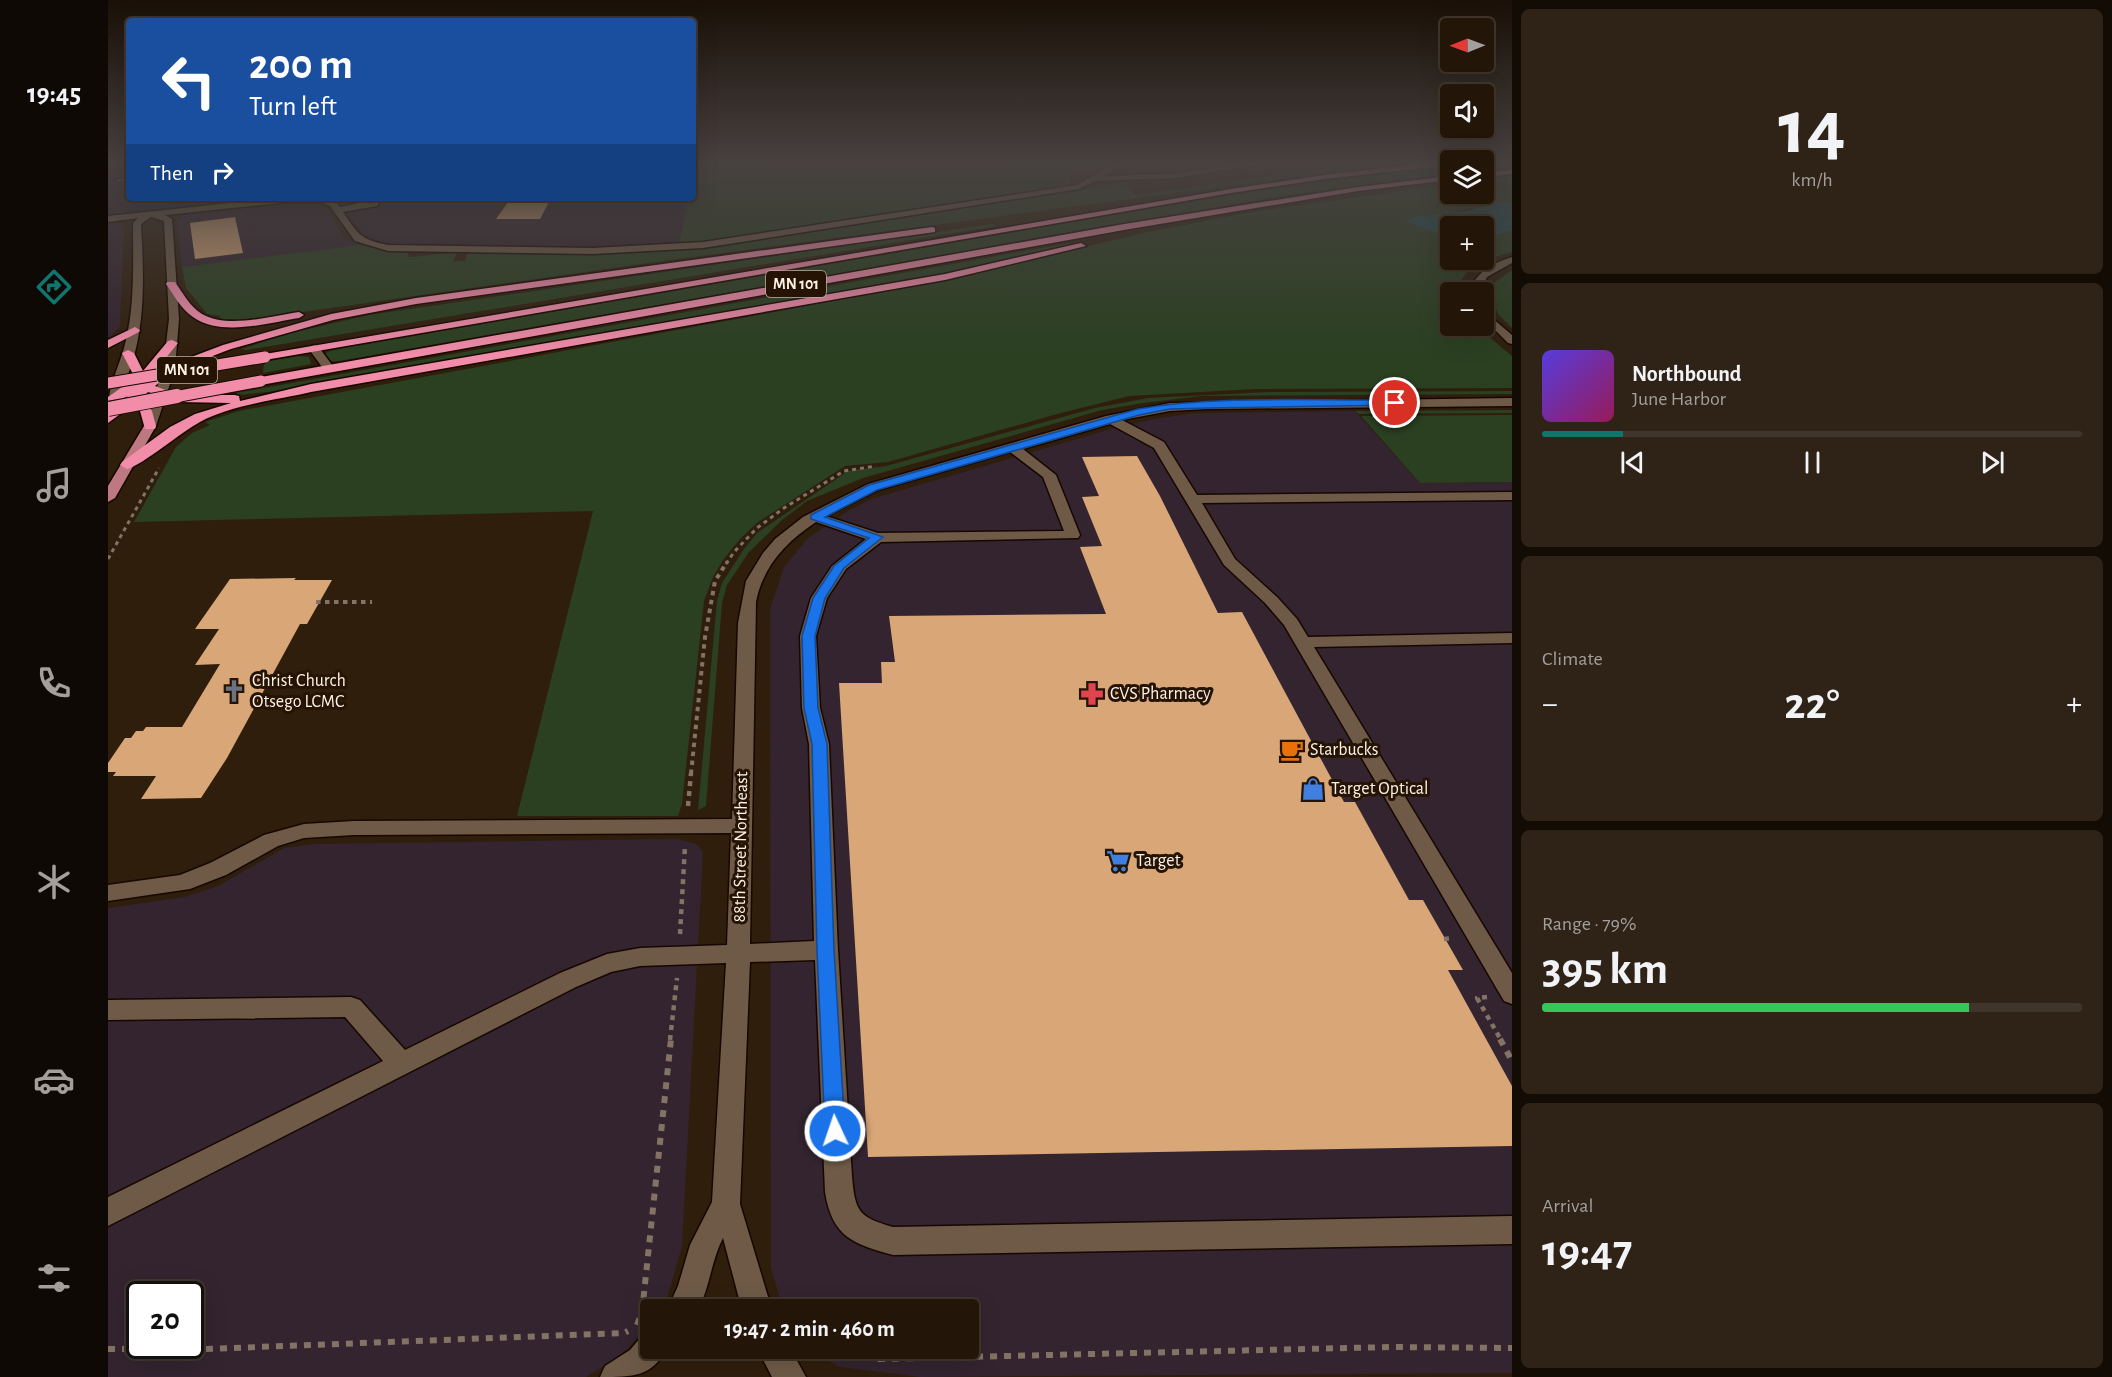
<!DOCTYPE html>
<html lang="en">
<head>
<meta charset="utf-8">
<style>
  body { margin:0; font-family:"Alegreya Sans",sans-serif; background:#2f2317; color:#f1f3f6; height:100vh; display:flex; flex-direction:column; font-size:22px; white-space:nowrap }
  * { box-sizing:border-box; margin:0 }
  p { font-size:20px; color:#a39f9c }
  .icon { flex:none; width:33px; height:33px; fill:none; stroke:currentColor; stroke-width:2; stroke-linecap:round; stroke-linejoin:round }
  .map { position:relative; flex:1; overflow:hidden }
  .details { display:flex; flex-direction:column; gap:9px; padding:9px; background:#130c05; width:600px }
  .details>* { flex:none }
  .hud { position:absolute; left:18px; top:18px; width:570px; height:183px; border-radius:6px; box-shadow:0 6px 24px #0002,0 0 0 2px #40352a; background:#1a4fa0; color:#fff; overflow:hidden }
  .needle { width:39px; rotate:269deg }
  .tools { position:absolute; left:1332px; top:18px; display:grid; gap:12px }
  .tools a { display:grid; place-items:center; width:54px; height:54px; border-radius:6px; background:#231609; box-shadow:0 6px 24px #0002,0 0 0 2px #40352a; font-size:30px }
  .speed { position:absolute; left:18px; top:1281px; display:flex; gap:12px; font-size:30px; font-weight:700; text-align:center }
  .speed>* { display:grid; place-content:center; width:78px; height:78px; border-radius:50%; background:#231609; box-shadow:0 6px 24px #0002,0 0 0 2px #40352a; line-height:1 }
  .speed .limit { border:3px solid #111; border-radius:9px; background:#fff; color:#111 }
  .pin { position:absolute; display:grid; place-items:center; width:51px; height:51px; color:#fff; margin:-26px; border:3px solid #fff; border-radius:50%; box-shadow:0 2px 6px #0007 }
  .me { position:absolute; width:66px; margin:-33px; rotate:357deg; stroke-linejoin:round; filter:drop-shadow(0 0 4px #0008) }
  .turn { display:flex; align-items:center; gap:21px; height:126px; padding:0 24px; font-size:27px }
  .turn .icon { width:78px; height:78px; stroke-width:2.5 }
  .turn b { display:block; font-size:42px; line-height:51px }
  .then { display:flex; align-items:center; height:57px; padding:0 24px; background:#0003; gap:12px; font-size:22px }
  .big { font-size:45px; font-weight:700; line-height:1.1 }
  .details .widget { flex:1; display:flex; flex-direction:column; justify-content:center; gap:9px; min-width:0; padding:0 21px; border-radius:9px; background:#2f2317 }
  .details .dial { align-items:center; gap:0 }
  .dial b { font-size:78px; line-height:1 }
  .song { display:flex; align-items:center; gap:18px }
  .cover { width:72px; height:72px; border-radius:9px; background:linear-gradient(135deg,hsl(250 70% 55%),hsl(330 70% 35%)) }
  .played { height:6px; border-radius:3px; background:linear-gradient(90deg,#0f766e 15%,#40352a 15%) }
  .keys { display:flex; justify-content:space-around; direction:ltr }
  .heat { display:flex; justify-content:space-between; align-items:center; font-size:33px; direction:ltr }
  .charge { height:9px; border-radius:4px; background:linear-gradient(90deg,#34c759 79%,#40352a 0) }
  .trip { position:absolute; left:532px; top:1299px; width:339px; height:60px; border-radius:6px; background:#231609; box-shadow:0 6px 24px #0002,0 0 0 2px #40352a; font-weight:700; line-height:60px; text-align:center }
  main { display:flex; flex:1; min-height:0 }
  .tab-bar { display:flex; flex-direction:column; width:108px; justify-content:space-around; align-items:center; background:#0e0904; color:#a39f9c }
  .tab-bar .icon { width:42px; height:42px }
  .tab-bar .on { color:#0f766e }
  .tab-bar b { font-size:27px; color:#f1f3f6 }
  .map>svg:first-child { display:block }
  .commercial { fill:#33242f; fill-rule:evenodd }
  .green { fill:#2a4021 }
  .water { fill:#1f4f51 }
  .building { fill:#d8a677 }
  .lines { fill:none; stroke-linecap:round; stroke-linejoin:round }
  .minor-casing { stroke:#170700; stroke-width:3 }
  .major-casing { stroke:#170700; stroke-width:3 }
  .highway-casing { stroke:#170700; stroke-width:3 }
  .path-far3 { stroke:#827364; stroke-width:3; stroke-dasharray:4 4; stroke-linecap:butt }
  .path-far2 { stroke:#827364; stroke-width:4; stroke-dasharray:4.5 4.5; stroke-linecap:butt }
  .path-far1 { stroke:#827364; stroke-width:4.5; stroke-dasharray:5 5; stroke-linecap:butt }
  .path { stroke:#827364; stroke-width:6; stroke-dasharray:7 7; stroke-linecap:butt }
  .minor { fill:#6e5a47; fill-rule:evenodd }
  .major { fill:#bd7882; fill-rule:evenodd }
  .highway { fill:#f18ca9; fill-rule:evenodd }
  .highway-bridge-far1-casing { stroke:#170700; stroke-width:13; stroke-linecap:butt }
  .highway-bridge-casing { stroke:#170700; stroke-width:16; stroke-linecap:butt }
  .highway-bridge-far1 { stroke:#f18ca9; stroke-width:11 }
  .highway-bridge { stroke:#f18ca9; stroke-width:14 }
  .route { fill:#1a73e8; stroke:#114b97; stroke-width:1.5 }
  .labels { text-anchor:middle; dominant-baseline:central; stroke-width:6; stroke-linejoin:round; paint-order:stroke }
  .shield { fill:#251404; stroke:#bcafa2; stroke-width:1.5 }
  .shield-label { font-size:16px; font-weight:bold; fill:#fdf1e6 }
  .poi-label { font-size:18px; fill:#fdf1e6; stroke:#251404; text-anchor:start }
  .street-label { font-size:18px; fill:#fdf1e6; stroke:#251404 }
</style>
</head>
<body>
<main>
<nav class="tab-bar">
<b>19:45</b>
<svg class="icon on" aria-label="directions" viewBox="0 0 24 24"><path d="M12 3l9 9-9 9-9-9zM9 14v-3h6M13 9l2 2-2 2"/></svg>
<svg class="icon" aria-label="music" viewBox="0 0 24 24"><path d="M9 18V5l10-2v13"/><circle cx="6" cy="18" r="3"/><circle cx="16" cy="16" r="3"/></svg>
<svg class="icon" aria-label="phone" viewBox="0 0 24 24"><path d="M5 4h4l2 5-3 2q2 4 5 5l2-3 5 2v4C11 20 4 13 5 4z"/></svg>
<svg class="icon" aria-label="climate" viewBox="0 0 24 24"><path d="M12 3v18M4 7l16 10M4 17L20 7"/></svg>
<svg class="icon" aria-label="car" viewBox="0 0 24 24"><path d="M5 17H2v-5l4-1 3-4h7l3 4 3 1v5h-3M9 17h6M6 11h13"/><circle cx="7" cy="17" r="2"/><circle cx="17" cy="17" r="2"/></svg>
<svg class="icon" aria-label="filters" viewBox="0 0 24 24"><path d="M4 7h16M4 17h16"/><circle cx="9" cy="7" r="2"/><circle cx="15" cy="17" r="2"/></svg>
</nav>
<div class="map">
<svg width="1404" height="1377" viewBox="0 0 1404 1377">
  <rect width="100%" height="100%" fill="#2f1e0c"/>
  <path class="commercial" d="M 21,172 L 21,198 L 166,198 L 0,218 L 0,173 Z
    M 218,198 L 580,198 L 571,245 L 500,248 L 283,244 L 257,237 L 231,202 Z
    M 177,201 L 204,201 L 217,206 L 235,236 L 251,245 L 74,267 L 69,222 L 74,216 L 91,211 Z
    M 0,223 L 16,225 L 12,326 L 0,339 Z
    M 1247,411 L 1312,483 L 1404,482 L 1404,1373 L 812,1377 L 732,1367 L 704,1352 L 702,1349 L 861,1348 L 861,1310 L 675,1309 L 663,1268 L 662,609 L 676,567 L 700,538 L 740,511 L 763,499 L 1003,429 L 1046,419 L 1086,413 Z
    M 569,839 L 588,844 L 595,852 L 574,1246 L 557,1306 L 554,1309 L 543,1310 L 543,1322 L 514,1355 L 478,1377 L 0,1377 L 0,908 L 76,897 L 110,886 L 176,848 L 207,844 ZM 32,1294 L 82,1294 L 82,1346 L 32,1346 Z"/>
  <path class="green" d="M 586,162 L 995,162 L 1000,168 L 963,173 L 961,175 L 962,184 L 951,188 L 609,241 L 571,245 L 580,198 L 585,198 Z
    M 1301,162 L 554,261 L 146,319 L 115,319 L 111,318 L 112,316 L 99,314 L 78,288 L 74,267 L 251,245 L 300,253 L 301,257 C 317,256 332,253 349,253 L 345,261 L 357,261 L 359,254 L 362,253 L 493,254 L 609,247 L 1007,185 L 1013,181 L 1027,195 L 1254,163 Z
    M 1342,166 L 1342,174 L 1172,196 L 231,361 L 224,361 L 217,356 L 219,352 L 235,348 L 1100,199 L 1204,183 Z
    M 1404,176 L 1404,202 L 1385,203 L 1301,223 L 1342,238 L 1342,260 L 1376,260 L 1376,237 L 1404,231 L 1404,252 C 1383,258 1352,266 1350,292 L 1342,292 L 1342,326 L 1368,326 L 1404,356 L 1404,388 L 1148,389 L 1021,396 L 949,414 L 780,462 L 737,466 L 650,522 L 632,539 L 615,560 L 605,577 L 596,601 L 574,804 L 570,816 L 409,816 L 485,511 L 26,522 L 68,447 L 84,433 L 102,425 L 97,422 L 131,411 L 688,308 L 862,274 L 1040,232 L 1139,213 L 1342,184 L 1342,194 L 1376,194 L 1376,179 Z
    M 885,224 L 888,226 L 138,350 L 133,349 L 183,333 L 261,315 Z
    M 961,243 L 965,245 L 895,261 L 733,294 L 180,390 L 129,395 L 128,393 Z
    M 1404,270 L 1404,328 L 1390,314 L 1383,295 L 1387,282 Z
    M 191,356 L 201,357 L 203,364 L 155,373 L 156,362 Z
    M 1404,391 L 1404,394 L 1094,396 L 1035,403 L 994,410 L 755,478 L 699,501 L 674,520 L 641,552 L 619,585 L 614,603 L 598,806 L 590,810 L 609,601 L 614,583 L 636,549 L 649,533 L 740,471 L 778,466 L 987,408 L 1040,398 L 1161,392 Z
    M 1404,410 L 1404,413 L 1251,414 L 1247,411 Z
    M 1404,415 L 1404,482 L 1312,483 L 1253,416 Z"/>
  <path class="water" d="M 1404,202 L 1404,231 L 1376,237 L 1376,226 L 1342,226 L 1342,238 L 1301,223 L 1299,220 L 1306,217 L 1360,211 L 1385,203 Z"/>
  <path class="building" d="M 403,198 L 443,198 L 432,219 L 388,219 Z
    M 127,217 L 135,253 L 87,259 L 82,223 Z
    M 1029,456 L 1052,496 L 1110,613 L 1134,612 L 1236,802 L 1247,802 L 1301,900 L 1315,900 L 1355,970 L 1340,970 L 1404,1086 L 1404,1146 L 760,1157 L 731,683 L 774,683 L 773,662 L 787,662 L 781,616 L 998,614 L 972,547 L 994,546 L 974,497 L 991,496 L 974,457 Z
    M 188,578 L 186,580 L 224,580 L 199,624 L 192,624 L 119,758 L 93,798 L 33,799 L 48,776 L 5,776 L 8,772 L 0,772 L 0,763 L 17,738 L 23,738 L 28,731 L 35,731 L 38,727 L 74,727 L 112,664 L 87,665 L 111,629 L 87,629 L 122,579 Z"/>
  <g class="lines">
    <g class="minor-casing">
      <path id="minor" d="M 1009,162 L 1018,162 L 996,176 L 1068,174 L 1144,162 L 1166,162 L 1068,178 L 987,181 L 971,189 L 595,248 L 485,254 L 280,251 L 247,241 L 222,206 L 213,202 L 183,202 L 57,215 L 64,219 L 71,319 L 67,369 L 48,426 L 42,430 L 36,426 L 55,369 L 61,319 L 56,221 L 43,217 L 33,224 C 36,279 39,339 13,390 C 10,397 8,406 0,408 C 0,385 13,363 18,340 C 27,302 25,262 25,223 L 30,218 L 0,222 L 0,216 L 169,198 L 216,198 L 228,202 L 232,207 L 275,198 L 269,206 L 235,212 C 250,234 253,240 280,245 L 485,248 L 595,242 L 969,185 Z
        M 21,177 L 21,181 L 11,182 L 7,180 Z
        M 1404,257 L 1404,263 L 1379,277 L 1372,292 L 1362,292 C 1367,272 1385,263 1404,257 Z
        M 1376,311 L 1404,335 L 1404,344 L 1400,343 L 1376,319 Z
        M 206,345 L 210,346 L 227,369 L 225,371 L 217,371 L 200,348 Z
        M 1404,398 L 1404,406 L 1099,409 L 1062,411 L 1014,420 L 1056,442 L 1089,495 L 1404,492 L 1404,500 L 1094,503 L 1127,559 L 1169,597 L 1189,619 L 1200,637 L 1404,633 L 1404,643 L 1206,647 L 1404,973 L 1404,1004 L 1396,1001 L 1176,625 L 1157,603 L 1116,565 L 1046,448 L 1002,424 L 915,449 L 948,475 L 972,535 L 970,538 L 773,542 L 738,569 L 719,598 L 708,636 L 712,708 L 721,744 L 730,950 L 744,1176 C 747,1211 750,1217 785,1227 L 1404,1216 L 1404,1244 L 785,1255 C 745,1244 724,1237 717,1192 L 707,960 L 642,962 L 632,1204 L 664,1310 L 634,1310 L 615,1238 C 603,1261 602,1287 590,1310 L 559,1310 L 570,1286 L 582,1245 L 604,1202 L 618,963 L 532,966 L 503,972 L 468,987 L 0,1226 L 0,1197 L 275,1061 L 237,1017 L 0,1020 L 0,1000 L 243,997 L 252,1000 L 297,1050 L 452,973 L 499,954 L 532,948 L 619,945 L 623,833 L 246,835 L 196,838 L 170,846 L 118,875 L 82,889 L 0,901 L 0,885 L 72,875 L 102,863 L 156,835 L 196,824 L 246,821 L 624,819 L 630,623 L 638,581 L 655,553 L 667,539 L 695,517 L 760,484 L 998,416 L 1062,403 ZM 902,452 L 935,477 L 956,531 L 770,533 L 718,516 L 770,490 ZM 708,522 L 758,539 L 724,566 L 703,598 L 692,636 L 694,708 L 701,744 L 706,941 L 642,944 L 648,602 C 655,566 678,542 708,522 Z
        M 543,1333 L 543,1348 L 559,1348 C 544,1377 526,1377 492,1377 L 497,1366 L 522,1350 L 533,1337 Z
        M 649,1348 L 682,1348 L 698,1377 L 664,1377 Z"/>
    </g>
    <g class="major-casing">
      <path id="major" d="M 42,422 L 48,426 L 7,498 L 0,502 L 0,486 L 36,426 Z"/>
    </g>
    <g class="highway-casing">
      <path id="highway" d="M 1326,162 L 1342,162 L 1342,165 L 1216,179 L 1123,193 L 157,360 L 151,357 L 157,354 L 1123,189 L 1216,175 Z
        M 1404,170 L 1404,174 L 1376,177 L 1376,173 Z
        M 1342,176 L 1342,180 L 1250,191 L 1016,230 L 153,385 L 147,381 L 153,377 L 1016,224 L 1250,187 Z
        M 824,227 L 827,228 L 827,232 L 308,304 L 225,320 L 123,349 L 65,371 L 47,386 L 71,395 L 127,395 L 131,396 L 132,401 L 203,384 L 837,274 L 973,243 L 978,246 L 837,280 L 203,392 C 169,400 123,405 92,422 C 73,432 35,465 19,469 L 12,465 L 14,462 L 62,427 L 87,414 L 123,403 L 71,402 L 40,392 L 34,398 L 44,411 L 48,426 L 47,429 L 37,429 L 32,411 L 26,404 L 0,423 L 0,413 L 20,396 L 0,406 L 0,397 L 27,378 L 14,353 L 20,350 L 26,353 L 35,371 L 60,341 L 64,340 L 70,343 L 40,380 L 57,367 L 115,345 L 223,314 L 308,298 Z
        M 59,282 L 67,282 C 75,293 82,307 94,314 C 120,329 163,316 191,312 L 196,315 L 191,318 C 160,323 113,337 85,317 C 73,309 66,295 58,284 Z
        M 27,327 L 32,330 L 31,332 L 0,348 L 0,340 Z"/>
    </g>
    <path class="path-far3" d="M 0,559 L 51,468
      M 618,564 L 626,552 L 649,528 L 676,508 L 736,471 L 768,466"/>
    <path class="path-far2" d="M 208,602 L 264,602
      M 583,774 L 597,637 L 607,581 L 619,562"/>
    <path class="path-far1" d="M 580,806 L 583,773
      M 572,934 L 577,846
      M 1336,939 L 1345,938
      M 1379,997 L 1369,998 L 1393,1040
      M 562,1040 L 569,978"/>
    <path class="path" d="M 1392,1039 L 1404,1061
      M 529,1325 L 534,1312 L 563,1039
      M 730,1348 L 736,1352 L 771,1359 L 1283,1347 L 1404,1348
      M 0,1349 L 98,1349 L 516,1333 L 520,1331"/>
    <use href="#minor" class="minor"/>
    <use href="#major" class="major"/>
    <use href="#highway" class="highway"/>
    <g class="highway-bridge-far1-casing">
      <path id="highway-bridge-far1" d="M 0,383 L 157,357
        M 61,398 L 153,381"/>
    </g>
    <g class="highway-bridge-casing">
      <path id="highway-bridge" d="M 0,409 L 69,396"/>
    </g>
    <use href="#highway-bridge-far1" class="highway-bridge-far1"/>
    <use href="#highway-bridge" class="highway-bridge"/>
  </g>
  <linearGradient id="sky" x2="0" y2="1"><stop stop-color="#1a1007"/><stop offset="0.46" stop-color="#474140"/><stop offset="1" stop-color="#474140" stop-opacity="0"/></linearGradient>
  <rect width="1404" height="355" fill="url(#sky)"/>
  <path class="route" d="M 1287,400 L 1290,401 L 1290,405 L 1099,408 L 1062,409 L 1031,415 L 769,490 L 717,517 L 775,537 L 736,568 L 717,598 L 707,636 L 710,708 L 719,744 L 726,950 L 737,1131 L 734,1138 L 727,1140 L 720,1138 L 717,1131 L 709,950 L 704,744 L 696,708 L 694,636 L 705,598 L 726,566 L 761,538 L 703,519 L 703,515 L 761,485 L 1030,409 C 1113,395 1203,401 1287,400 Z"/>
  <defs>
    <g id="church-bare" transform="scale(1.8)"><path d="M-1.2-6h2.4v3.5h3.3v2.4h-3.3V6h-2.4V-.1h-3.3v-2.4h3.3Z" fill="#6b7280" stroke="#251404" stroke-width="2.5" paint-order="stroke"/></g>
    <g id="pharmacy-bare" transform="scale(1.8)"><path d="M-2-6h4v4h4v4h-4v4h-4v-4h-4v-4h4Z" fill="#e0444e" stroke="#251404" stroke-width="2.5" paint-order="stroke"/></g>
    <g id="cafe-bare" transform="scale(1.8)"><path d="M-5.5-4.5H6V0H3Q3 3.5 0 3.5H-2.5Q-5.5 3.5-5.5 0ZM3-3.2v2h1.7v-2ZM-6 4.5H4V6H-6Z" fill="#e8710a" stroke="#251404" stroke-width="2.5" paint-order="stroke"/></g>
    <g id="shop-bare" transform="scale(1.8)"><path d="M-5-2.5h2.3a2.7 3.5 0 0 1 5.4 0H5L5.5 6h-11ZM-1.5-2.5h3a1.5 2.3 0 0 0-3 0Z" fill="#3f7fe0" stroke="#251404" stroke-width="2.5" paint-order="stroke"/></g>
    <g id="supermarket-bare" transform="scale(1.8)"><path d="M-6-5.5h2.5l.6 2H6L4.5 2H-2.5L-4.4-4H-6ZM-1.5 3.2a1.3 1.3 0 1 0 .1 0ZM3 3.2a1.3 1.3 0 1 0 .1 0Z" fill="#3f7fe0" stroke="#251404" stroke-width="2.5" paint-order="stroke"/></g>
  </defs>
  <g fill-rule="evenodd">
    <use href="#church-bare" x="126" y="691"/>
    <use href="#pharmacy-bare" x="984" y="694"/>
    <use href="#cafe-bare" x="1184" y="750"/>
    <use href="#shop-bare" x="1205" y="789"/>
    <use href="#supermarket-bare" x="1010" y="861"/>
  </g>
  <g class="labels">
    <g class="shield">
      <rect x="658" y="271" width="60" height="26" rx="4.5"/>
      <rect x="49" y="357" width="60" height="26" rx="4.5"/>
    </g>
    <g class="shield-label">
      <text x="688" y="284">MN 101</text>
      <text x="79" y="370">MN 101</text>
    </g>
    <g class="poi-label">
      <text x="144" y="681">Christ Church<tspan x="144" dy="21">Otsego LCMC</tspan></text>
      <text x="1002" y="694">CVS Pharmacy</text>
      <text x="1202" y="750">Starbucks</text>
      <text x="1223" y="789">Target Optical</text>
      <text x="1028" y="861">Target</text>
    </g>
    <g class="street-label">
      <text transform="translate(633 847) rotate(-89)">88th Street Northeast</text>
    </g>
  </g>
</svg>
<div class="tools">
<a><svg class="needle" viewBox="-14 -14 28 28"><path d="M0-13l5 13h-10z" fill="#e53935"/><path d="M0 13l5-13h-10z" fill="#a39f9c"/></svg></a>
<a><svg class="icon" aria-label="sound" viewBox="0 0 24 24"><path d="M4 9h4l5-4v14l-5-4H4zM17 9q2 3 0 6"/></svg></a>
<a><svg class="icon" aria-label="layers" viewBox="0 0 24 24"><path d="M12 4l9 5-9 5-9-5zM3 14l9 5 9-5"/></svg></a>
<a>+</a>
<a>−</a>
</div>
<div class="speed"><div class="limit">20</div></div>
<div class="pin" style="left:1287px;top:403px;background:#d93025"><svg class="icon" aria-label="arrive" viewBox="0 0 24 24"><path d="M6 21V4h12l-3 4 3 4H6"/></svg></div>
<svg class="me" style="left:727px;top:1131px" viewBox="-20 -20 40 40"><circle r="17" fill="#1a73e8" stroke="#fff" stroke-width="3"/><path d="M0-11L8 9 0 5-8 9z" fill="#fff"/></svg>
<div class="trip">19:47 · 2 min · 460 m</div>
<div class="hud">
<div class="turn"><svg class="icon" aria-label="left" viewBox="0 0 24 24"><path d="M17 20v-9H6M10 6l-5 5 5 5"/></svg><div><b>200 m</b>Turn left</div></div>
<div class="then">Then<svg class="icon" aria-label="right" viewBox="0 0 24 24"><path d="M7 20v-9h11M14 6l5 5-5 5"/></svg></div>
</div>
</div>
<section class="details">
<div class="widget dial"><b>14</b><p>km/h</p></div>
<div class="widget">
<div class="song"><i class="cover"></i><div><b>Northbound</b><p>June Harbor</p></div></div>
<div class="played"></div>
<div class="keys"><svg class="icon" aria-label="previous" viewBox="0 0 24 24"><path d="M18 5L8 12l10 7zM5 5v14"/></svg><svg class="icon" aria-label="pause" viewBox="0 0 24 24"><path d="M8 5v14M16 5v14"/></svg><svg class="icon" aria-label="next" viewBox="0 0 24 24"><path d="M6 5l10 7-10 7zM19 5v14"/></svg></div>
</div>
<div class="widget"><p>Climate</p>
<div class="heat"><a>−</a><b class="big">22°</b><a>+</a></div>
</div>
<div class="widget"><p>Range · 79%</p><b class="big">395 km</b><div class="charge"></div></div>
<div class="widget"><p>Arrival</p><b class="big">19:47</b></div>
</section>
</main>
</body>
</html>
